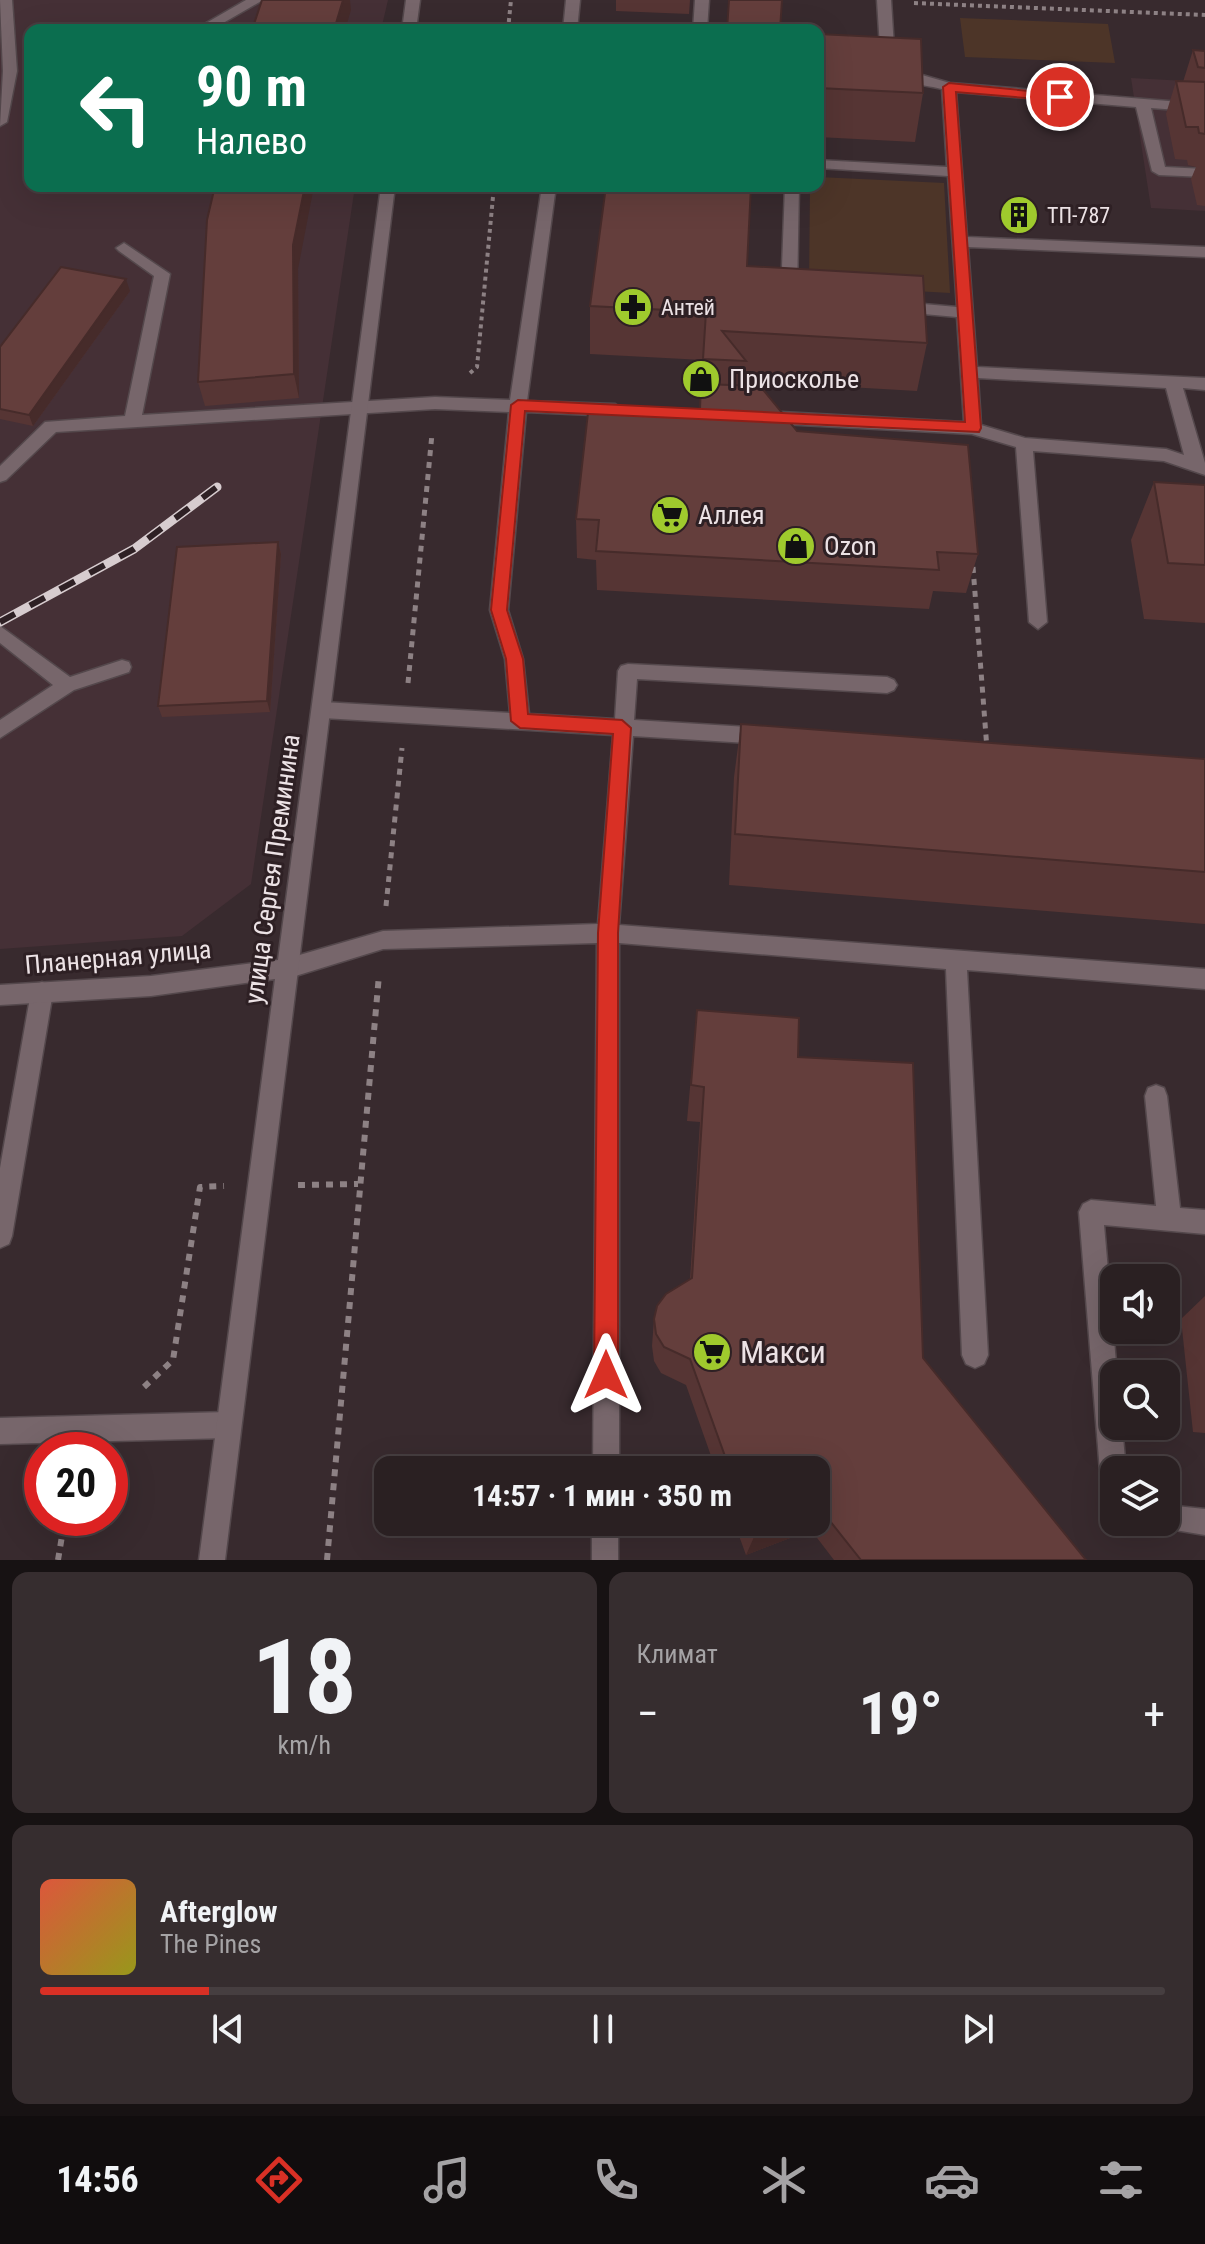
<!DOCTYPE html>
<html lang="ru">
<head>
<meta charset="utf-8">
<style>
  body { margin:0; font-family:"Roboto Condensed",sans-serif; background:#362d2f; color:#f1f3f6; height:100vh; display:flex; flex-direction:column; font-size:30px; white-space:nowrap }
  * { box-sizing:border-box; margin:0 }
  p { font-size:26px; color:#a5a3a5 }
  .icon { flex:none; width:44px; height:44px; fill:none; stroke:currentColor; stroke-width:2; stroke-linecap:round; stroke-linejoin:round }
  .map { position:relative; height:1560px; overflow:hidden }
  .side { display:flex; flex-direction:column; gap:12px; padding:12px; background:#171213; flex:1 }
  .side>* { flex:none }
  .banner { position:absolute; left:24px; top:24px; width:800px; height:168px; border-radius:16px; box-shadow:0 8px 32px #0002,0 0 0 2px #463e40; background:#0b6e4f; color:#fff; overflow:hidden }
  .tools { position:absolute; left:1100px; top:1264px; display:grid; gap:16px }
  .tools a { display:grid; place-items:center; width:80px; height:80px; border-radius:16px; background:#2a2022; box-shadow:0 8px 32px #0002,0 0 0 2px #463e40; font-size:40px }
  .speed { position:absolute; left:24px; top:1432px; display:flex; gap:16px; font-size:40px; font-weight:700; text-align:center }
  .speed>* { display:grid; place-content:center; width:104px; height:104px; border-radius:50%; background:#2a2022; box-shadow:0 8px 32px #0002,0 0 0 2px #463e40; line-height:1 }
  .speed .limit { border:12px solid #d22; background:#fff; color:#111 }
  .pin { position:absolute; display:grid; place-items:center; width:68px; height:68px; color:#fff; margin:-34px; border:4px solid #fff; border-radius:50%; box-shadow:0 2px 8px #0007 }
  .me { position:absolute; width:88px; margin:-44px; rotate:0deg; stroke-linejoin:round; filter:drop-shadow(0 0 6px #0008) }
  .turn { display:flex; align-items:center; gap:28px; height:168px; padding:0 40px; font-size:36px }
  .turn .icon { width:104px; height:104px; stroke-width:2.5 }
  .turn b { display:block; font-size:56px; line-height:68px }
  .big { font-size:60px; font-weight:700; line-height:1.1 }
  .side .card { flex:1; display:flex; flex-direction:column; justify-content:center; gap:12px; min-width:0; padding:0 28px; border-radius:16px; background:#362d2f }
  .side .dial { align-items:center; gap:0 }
  .dial b { font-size:104px; line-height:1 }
  .song { display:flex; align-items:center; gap:24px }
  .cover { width:96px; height:96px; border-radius:12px; background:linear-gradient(135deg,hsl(10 70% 55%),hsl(60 70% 35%)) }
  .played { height:8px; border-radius:4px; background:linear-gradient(90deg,#d93025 15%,#463e40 15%) }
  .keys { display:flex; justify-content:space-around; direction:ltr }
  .heat { display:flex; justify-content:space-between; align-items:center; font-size:44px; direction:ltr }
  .side .tiles { flex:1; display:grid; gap:12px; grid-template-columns:1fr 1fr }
  .card:last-child { grid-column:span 2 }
  .trip { position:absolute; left:374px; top:1456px; width:456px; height:80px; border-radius:16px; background:#2a2022; box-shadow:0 8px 32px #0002,0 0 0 2px #463e40; font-weight:700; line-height:80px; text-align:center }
  .menu { display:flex; height:128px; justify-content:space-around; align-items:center; background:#110d0e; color:#a5a3a5 }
  .menu .icon { width:56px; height:56px }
  .menu .on { color:#d93025 }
  .menu b { font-size:36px; color:#f1f3f6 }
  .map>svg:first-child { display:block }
  .built { fill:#453036 }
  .green { fill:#4d3528 }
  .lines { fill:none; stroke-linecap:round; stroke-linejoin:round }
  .lane-casing { stroke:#54484c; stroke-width:3 }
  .secondary-casing { stroke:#54484c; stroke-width:3 }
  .path-far2 { stroke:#8d8184; stroke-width:4; stroke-dasharray:4 4; stroke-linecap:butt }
  .path-far1 { stroke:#8d8184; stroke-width:5; stroke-dasharray:6 6; stroke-linecap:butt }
  .path { stroke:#8d8184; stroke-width:6; stroke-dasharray:7 7; stroke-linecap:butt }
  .lane { fill:#77666b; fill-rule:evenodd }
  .secondary { fill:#77666b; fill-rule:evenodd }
  .rail-casing { stroke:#d7cccf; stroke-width:9 }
  .rail { stroke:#2e2024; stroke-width:6; stroke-dasharray:17; stroke-linecap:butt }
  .wall { fill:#563534 }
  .shaded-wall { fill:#462b2a }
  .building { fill:#643e3c; stroke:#462b2a; stroke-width:2 }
  .route { fill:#d93025; stroke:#8d1f18; stroke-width:2 }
  .labels { text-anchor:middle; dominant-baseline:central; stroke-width:6; stroke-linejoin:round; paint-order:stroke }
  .far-poi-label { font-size:22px; fill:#ece2e5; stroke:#2e2024; text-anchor:start }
  .poi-label { font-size:26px; fill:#ece2e5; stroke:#2e2024; text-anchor:start }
  .street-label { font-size:26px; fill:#ece2e5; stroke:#2e2024 }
  .near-poi-label { font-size:32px; fill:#ece2e5; stroke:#2e2024; text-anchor:start }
</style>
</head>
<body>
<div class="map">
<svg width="1205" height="1560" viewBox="0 0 1205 1560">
  <rect width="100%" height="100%" fill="#382a2e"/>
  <path class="built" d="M 0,0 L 388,0 L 381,30 L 30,30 L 30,186 L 355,186 L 251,884 L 182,936 L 0,949 Z
    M 1131,78 L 1205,82 L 1205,211 L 1151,208 Z"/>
  <path class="green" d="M 960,18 L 1108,24 L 1115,63 L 965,57 Z
    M 818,177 L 944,183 L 950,293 L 809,285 L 810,186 L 818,186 Z"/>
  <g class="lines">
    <g class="lane-casing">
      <path id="lane" d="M 0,0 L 12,0 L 17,71 L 7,122 L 0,126 L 3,71 Z
        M 246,0 L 263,0 L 211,30 L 194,30 Z
        M 566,0 L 580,0 L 577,30 L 563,30 Z
        M 695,0 L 709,0 L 707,30 L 693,30 Z
        M 877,0 L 891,0 L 895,64 L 888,68 L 881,64 Z
        M 915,73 L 950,83 L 1205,104 L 1205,112 L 1151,108 L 1165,167 L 1205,169 L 1205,177 L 1159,175 L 1152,171 L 1136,107 L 956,92 L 967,237 L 1205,247 L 1205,257 L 968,247 L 977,367 L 1205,378 L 1205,390 L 1183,388 L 1205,463 L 1205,475 L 1164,461 L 1033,451 L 1047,622 L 1038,629 L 1029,622 L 1016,447 L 972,434 L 763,423 L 755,417 L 763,411 L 964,422 L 957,317 L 901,312 L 893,307 L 901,302 L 957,307 L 948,176 L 818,168 L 818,160 L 947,167 L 942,89 C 930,86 895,81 889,77 L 896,73 ZM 978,378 L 1166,388 L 1184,455 L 1166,449 L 1025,438 L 981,425 Z
        M 542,186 L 556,186 L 527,401 L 615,404 L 623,410 L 615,416 L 526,412 L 508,610 L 523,659 L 529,714 L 615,719 L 618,671 L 621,666 L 628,664 L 887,677 L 894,680 L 897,685 L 894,690 L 887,693 L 637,679 L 634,720 L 766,728 L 773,730 L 776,736 L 773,742 L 766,744 L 633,736 L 619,925 L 1205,969 L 1205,989 L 967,970 L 988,1355 L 984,1364 L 975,1368 L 966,1364 L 962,1355 L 946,969 L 619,943 L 619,1470 L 593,1470 L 597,943 L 383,949 L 289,978 L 281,975 L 278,968 L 281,961 L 289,958 L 383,931 L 598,924 L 613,735 L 323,718 L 316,715 L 313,710 L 316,705 L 323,702 L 510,713 L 505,659 L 490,610 L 509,412 L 435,409 L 56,432 L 6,480 L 0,482 L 0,466 L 45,422 L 125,416 L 154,276 L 119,251 L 116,248 L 124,243 L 170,274 L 142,415 L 435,397 L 510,400 Z
        M 785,186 L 799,186 L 797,294 L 789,299 L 781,294 Z
        M 0,626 L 70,677 L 122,660 L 129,662 L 131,667 L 129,672 L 74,690 L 0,738 L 0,720 L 53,685 L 0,643 Z
        M 42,982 L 50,985 L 53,992 L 12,1236 L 9,1244 L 0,1248 L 0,1168 L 31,992 L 34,985 Z
        M 1156,1085 L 1164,1088 L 1167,1096 L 1180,1208 L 1205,1210 L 1205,1234 L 1104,1225 L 1117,1374 L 1114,1374 L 1114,1426 L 1122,1426 L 1126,1470 L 1114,1470 L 1114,1497 L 1105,1493 L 1101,1484 L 1079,1212 L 1083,1204 L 1091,1200 L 1156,1206 L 1145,1096 L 1148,1088 Z
        M 228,1412 L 237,1416 L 241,1425 L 237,1434 L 228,1438 L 0,1444 L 0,1418 Z
        M 1166,1505 L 1205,1509 L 1205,1535 L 1157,1527 L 1154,1522 L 1166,1522 Z
        M 592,1522 L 618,1522 L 618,1560 L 592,1560 Z"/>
    </g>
    <g class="secondary-casing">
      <path id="secondary" d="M 406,0 L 420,0 L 416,30 L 402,30 Z
        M 381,186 L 395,186 L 225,1560 L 199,1560 L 275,979 L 151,996 L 0,1005 L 0,985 L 151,976 L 278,960 Z"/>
    </g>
    <path class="path-far2" d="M 914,3 L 1205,15
      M 508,30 L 511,0
      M 470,373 L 477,367 L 494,186"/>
    <path class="path-far1" d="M 973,567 L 987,749
      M 408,683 L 432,434
      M 386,906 L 402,748"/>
    <path class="path" d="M 298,1185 L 358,1184
      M 144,1387 L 173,1360 L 200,1187 L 224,1186
      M 58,1560 L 65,1518
      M 327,1560 L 379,975"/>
    <use href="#lane" class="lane"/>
    <use href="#secondary" class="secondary"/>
    <g class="rail-casing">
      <path id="rail" d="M 0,622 L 134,549 L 217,487"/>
    </g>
    <use href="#rail" class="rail"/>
  </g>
  <path class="wall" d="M 616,0 L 690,0 L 689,14 L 616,11 Z
    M 818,34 L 923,93 L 915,142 L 818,137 Z
    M 1193,50 L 1205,51 L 1205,206 L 1197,205 L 1191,179 L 1196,167 L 1188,165 L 1187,160 L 1175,159 L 1166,114 L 1176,81 L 1183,82 Z
    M 747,266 L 927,343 L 917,391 L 744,381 L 744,386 L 797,431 L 978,554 L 966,593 L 933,591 L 929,609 L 597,590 L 596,560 L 577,558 L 576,519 L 700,409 L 703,360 L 590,354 L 590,306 Z
    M 298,269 L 299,398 L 205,406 L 198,382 Z
    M 130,291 L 33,426 L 0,419 L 0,347 Z
    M 1154,482 L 1205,485 L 1205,623 L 1144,619 L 1131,540 Z
    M 278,542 L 281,554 L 270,712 L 162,717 L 158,706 Z
    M 741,724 L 1205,759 L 1205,924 L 729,885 L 734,777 Z
    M 697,1010 L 798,1057 L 923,1358 L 1086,1560 L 834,1560 L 811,1530 L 746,1555 L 734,1522 L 816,1522 L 816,1470 L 716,1470 L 686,1385 L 661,1373 L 654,1361 L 652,1346 L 654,1319 L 690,1280 L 700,1122 L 687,1121 Z
    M 1205,1296 L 1205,1433 L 1193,1432 L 1181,1319 Z"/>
  <path class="shaded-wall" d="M 343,0 L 350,0 L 351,10 L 345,30 L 334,30 Z
    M 305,186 L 314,186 L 298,269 L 299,398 L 294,374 L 293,245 Z
    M 126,279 L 130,291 L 33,426 L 29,415 Z
    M 278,542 L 281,554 L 270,712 L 267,701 Z
    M 822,1511 L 816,1521 L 816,1513 Z
    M 793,1522 L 816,1522 L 811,1530 L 746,1555 L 754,1537 Z"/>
  <path class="building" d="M 262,0 L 343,0 L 334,30 L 252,30 Z
    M 729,0 L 782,0 L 780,30 L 727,30 Z
    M 818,34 L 921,39 L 923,93 L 818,88 Z
    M 1193,50 L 1205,51 L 1205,68 L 1198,67 Z
    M 1176,81 L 1205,82 L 1205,134 L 1199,133 L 1198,127 L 1186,127 Z
    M 215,186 L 305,186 L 293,245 L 294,374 L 198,382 L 207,220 Z
    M 606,186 L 751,186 L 747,266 L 923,276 L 927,343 L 722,331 L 746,361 L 703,359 L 706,312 L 590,306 Z
    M 61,267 L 126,279 L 29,415 L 0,409 L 0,347 Z
    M 701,384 L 760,386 L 797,431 L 968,445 L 978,554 L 937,552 L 939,570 L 596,551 L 599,520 L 576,519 L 589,404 L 700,409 Z
    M 1154,482 L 1205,485 L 1205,565 L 1168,563 Z
    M 278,542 L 267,701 L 158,706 L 177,547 Z
    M 741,724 L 1205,759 L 1205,872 L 735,834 Z
    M 697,1010 L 799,1018 L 798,1057 L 913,1063 L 923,1358 L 1086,1560 L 861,1560 L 822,1511 L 816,1513 L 816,1470 L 730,1470 L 690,1359 L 664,1347 L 656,1334 L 654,1319 L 657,1306 L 666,1294 L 692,1278 L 704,1087 L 691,1085 Z
    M 749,1522 L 793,1522 L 754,1537 Z"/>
  <path class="route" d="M 949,83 L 1060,94 L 1067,97 L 1060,101 L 956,92 L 981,428 L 979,432 L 525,411 L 507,610 L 523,659 L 528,714 L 622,720 L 631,728 L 618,933 L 618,1375 L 614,1383 L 606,1387 L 598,1383 L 594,1375 L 598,933 L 613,734 L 520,728 L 511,721 L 506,659 L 491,610 L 511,405 L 518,400 L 965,422 L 943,87 Z"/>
  <defs>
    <g id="building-disc" transform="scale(2)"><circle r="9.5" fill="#9fca2d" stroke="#2e2024"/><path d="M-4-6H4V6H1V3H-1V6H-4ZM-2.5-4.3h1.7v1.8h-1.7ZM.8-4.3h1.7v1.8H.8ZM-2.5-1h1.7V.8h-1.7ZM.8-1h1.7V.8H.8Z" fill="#111"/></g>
    <g id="pharmacy-disc" transform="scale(2)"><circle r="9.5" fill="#9fca2d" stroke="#2e2024"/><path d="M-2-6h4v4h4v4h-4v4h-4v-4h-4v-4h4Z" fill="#111"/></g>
    <g id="shop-disc" transform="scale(2)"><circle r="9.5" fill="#9fca2d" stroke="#2e2024"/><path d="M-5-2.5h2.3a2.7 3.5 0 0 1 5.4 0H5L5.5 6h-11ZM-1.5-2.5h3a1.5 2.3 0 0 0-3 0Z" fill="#111"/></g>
    <g id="supermarket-disc" transform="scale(2)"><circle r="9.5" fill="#9fca2d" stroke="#2e2024"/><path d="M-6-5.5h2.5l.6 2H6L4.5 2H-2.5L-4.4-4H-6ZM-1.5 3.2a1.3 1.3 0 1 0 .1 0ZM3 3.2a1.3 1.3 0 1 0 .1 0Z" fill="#111"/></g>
  </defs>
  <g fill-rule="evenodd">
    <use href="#building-disc" x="1019" y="215"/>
    <use href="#pharmacy-disc" x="633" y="307"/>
    <use href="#shop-disc" x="701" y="379"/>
    <use href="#supermarket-disc" x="670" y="515"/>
    <use href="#shop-disc" x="796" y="546"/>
    <use href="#supermarket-disc" x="712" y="1352"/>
  </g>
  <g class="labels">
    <g class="far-poi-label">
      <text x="1047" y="215">ТП-787</text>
      <text x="661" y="307">Антей</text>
    </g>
    <g class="poi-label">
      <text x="729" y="379">Приосколье</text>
      <text x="698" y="515">Аллея</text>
      <text x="824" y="546">Ozon</text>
    </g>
    <g class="street-label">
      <text transform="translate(272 869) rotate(-82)">улица Сергея Преминина</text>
      <text transform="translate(118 957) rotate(-5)">Планерная улица</text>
    </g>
    <g class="near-poi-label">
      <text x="740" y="1352">Макси</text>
    </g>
  </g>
</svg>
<div class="tools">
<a><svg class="icon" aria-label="sound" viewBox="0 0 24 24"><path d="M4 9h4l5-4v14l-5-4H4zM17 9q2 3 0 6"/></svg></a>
<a><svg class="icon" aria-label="search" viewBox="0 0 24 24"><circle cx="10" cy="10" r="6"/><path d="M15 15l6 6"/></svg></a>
<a><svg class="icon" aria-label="layers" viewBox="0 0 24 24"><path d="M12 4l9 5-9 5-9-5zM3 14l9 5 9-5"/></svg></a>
</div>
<div class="speed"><div class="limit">20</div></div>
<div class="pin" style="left:1060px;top:97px;background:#d93025"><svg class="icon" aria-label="arrive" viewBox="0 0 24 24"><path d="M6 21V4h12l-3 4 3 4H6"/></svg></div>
<svg class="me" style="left:606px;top:1375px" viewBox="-20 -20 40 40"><path d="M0-17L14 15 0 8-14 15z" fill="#d93025" stroke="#fff" stroke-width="4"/></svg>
<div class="trip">14:57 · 1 мин · 350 m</div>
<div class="banner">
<div class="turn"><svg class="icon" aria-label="left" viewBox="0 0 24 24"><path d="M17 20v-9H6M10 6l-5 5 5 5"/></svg><div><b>90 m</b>Налево</div></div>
</div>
</div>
<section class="side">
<div class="tiles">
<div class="card dial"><b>18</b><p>km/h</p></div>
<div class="card"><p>Климат</p>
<div class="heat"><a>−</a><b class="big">19°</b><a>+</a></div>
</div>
<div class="card">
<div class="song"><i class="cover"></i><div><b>Afterglow</b><p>The Pines</p></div></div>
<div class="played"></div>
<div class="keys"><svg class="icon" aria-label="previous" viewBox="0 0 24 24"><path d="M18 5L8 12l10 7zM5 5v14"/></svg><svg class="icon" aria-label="pause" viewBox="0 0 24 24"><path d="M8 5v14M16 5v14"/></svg><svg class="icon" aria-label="next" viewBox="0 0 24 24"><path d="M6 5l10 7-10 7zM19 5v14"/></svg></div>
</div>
</div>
</section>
<nav class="menu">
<b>14:56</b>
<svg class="icon on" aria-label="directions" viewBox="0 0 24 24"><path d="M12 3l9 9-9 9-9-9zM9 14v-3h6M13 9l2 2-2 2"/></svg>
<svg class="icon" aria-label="music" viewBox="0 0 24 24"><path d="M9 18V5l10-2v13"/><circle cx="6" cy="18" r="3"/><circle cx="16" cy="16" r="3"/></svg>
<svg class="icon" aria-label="phone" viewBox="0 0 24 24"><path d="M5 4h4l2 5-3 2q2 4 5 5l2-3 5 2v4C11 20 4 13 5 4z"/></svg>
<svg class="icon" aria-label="climate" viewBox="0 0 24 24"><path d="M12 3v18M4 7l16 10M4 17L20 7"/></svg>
<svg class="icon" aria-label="car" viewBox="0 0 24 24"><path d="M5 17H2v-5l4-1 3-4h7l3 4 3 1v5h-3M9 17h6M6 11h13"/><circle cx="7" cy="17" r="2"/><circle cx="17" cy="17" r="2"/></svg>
<svg class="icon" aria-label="filters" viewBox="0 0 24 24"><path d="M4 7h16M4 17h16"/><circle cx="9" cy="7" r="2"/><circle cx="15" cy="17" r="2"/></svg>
</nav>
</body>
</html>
